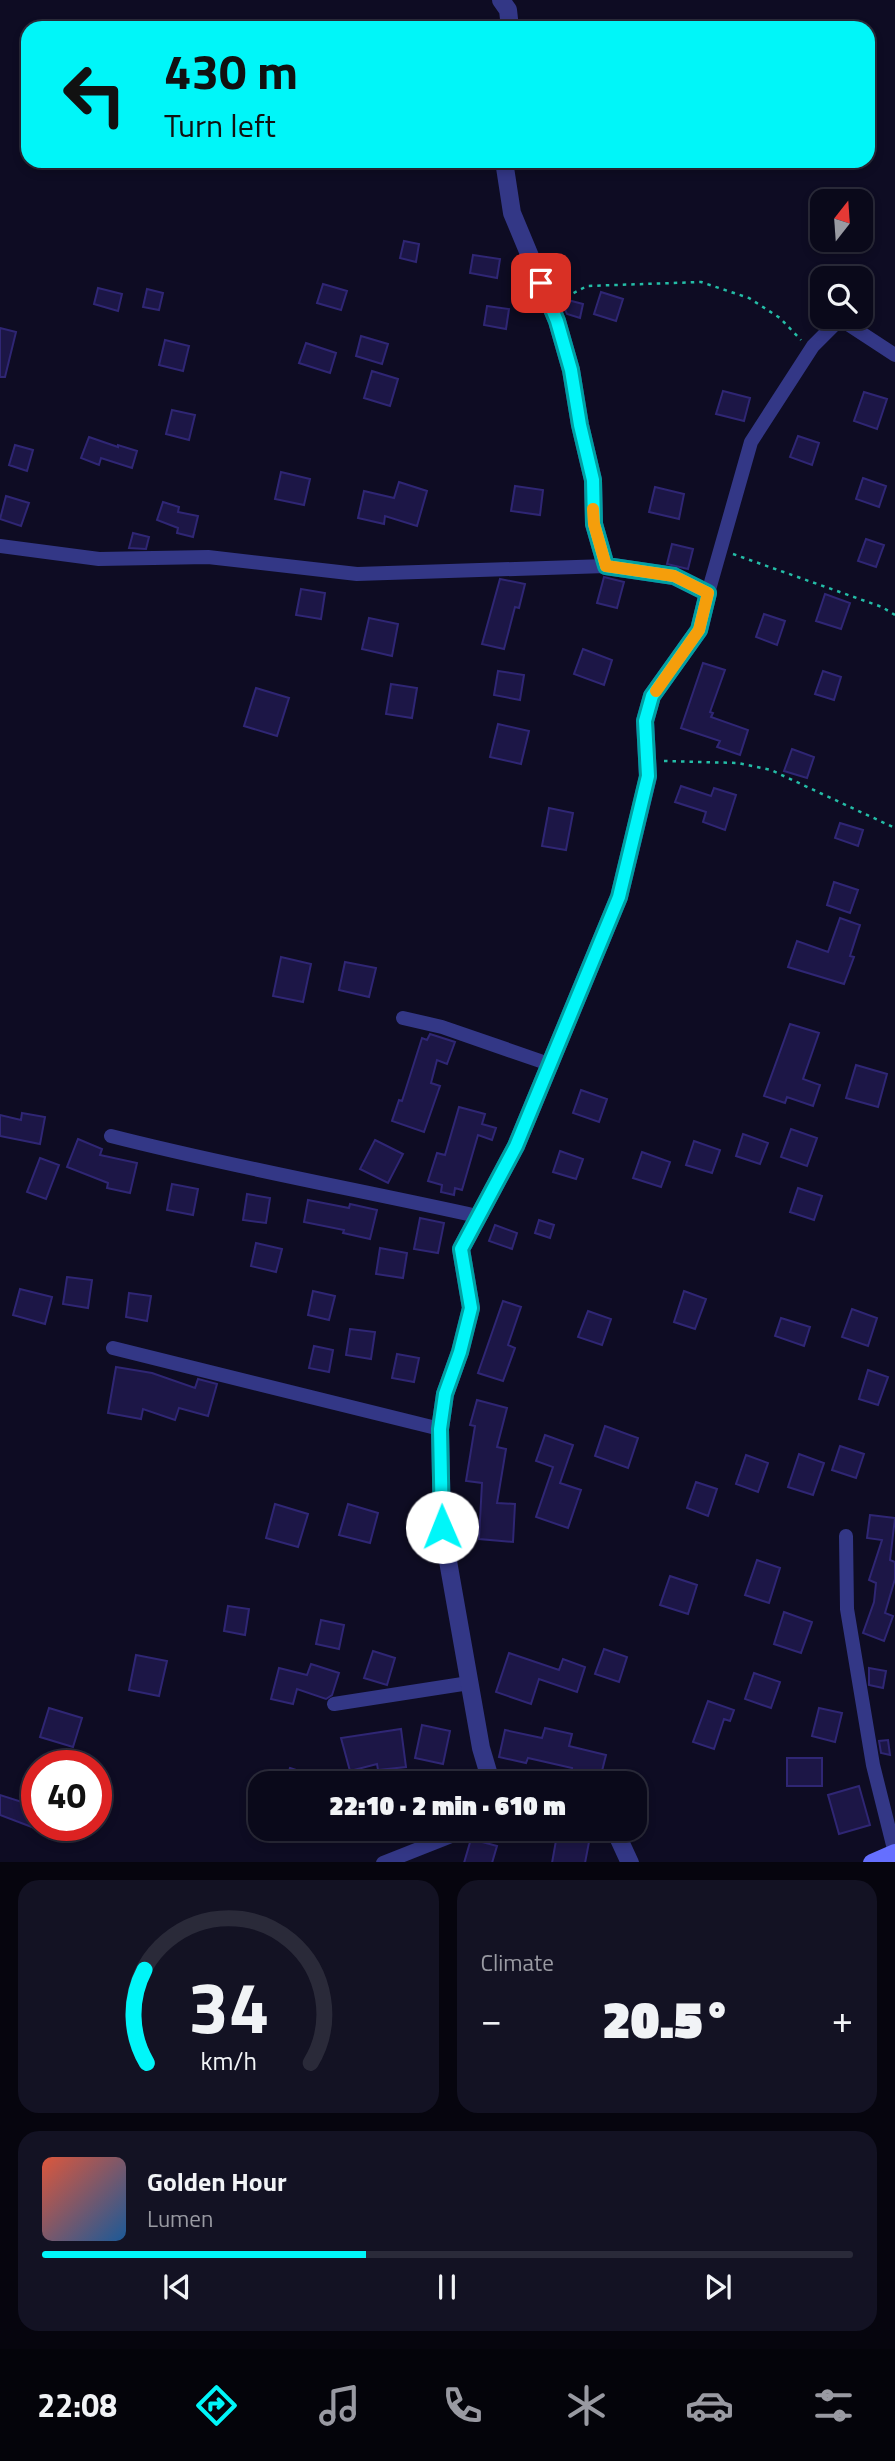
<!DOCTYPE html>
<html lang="en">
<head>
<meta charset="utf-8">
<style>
  body { margin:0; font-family:"Titillium Web",sans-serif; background:#131223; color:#f1f3f6; height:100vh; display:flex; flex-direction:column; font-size:26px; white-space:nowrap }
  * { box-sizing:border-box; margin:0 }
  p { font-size:23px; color:#999aa2 }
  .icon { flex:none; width:38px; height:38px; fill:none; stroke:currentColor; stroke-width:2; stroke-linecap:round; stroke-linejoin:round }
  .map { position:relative; height:1862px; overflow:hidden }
  .panel { display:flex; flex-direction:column; gap:18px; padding:18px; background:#06050e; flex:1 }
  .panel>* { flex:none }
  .top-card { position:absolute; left:21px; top:21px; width:854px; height:147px; border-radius:21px; box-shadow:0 4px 10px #0003,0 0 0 2px #2a2a39; background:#00f6f9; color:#111; overflow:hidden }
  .needle { width:46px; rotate:17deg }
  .fabs { position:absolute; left:810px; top:189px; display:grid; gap:14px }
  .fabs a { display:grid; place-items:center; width:63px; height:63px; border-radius:14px; background:#0a091a; box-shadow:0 4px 10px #0003,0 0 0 2px #2a2a39; font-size:35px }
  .speed { position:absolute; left:21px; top:1750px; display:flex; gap:14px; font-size:35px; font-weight:700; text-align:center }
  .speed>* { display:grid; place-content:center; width:91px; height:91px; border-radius:50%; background:#0a091a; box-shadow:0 4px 10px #0003,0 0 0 2px #2a2a39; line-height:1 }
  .speed .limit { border:10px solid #d22; background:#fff; color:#111 }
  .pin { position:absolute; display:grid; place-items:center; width:60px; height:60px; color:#fff; margin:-30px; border-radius:14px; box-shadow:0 4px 10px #0006 }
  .me { position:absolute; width:77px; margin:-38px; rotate:359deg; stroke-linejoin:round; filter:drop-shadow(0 0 5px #0008) }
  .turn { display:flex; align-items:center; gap:24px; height:147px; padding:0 28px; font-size:32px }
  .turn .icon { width:91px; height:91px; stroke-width:2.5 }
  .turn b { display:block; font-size:49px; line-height:60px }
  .big { font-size:52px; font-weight:800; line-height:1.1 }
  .panel .widget { flex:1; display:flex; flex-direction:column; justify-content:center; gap:10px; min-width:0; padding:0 24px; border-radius:21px; background:#131223 }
  .panel .dial { align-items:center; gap:0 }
  .dial svg { height:182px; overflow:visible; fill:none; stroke:#2a2a39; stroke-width:7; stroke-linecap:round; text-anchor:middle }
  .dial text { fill:#f1f3f6; stroke:none }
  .song { display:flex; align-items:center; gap:21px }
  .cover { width:84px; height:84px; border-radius:10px; background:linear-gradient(135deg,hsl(10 70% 55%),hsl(210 70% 35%)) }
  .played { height:7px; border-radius:4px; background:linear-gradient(90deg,#00f6f9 40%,#2a2a39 40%) }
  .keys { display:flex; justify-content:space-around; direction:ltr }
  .heat { display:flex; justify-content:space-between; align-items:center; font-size:38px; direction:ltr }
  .panel .tiles { flex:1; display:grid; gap:18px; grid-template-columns:1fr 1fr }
  .widget:last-child { grid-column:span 2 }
  .trip { position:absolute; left:248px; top:1771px; width:399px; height:70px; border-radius:21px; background:#0a091a; box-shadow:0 4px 10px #0003,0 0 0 2px #2a2a39; font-weight:800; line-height:70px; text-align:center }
  .tab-bar { display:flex; height:112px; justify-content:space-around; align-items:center; background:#04040a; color:#999aa2 }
  .tab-bar .icon { width:49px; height:49px }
  .tab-bar .selected { color:#00f6f9 }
  .tab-bar b { font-size:32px; color:#f1f3f6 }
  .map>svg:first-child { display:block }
  .building { fill:#1c1646; stroke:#2f2674; stroke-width:2 }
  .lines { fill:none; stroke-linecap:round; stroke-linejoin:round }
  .path { stroke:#24bda7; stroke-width:2.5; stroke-dasharray:3.5 5; stroke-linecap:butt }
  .minor { stroke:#333786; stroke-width:14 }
  .tertiary { stroke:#333786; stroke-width:18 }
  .secondary { stroke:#656fff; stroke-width:18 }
  .route-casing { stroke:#00a0a2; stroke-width:18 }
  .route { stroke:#00f6f9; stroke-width:12 }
  .slow { stroke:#f59e0b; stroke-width:12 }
</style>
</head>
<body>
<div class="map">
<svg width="895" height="1863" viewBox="0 0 895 1863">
  <rect width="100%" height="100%" fill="#0e0c23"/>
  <path class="building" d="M 404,241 L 419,244 L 416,262 L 400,258 Z
    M 473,255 L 500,259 L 497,278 L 470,273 Z
    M 323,284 L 347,291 L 341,310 L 317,303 Z
    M 98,288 L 122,294 L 118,311 L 94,304 Z
    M 147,289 L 163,293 L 159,310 L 143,307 Z
    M 601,292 L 623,299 L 616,321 L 594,314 Z
    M 564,299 L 583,304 L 580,318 L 567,314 L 563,305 Z
    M 487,306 L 509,309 L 506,329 L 484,325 Z
    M 0,328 L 16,332 L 5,377 L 0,377 Z
    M 361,336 L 388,344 L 382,364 L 356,356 Z
    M 165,340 L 189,346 L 183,371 L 159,365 Z
    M 306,343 L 336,353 L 330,373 L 299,363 Z
    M 372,371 L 398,379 L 390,406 L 364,398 Z
    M 723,391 L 750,398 L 744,421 L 716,414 Z
    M 864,392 L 887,399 L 877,429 L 854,421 Z
    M 172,410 L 195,415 L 189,440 L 166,434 Z
    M 798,436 L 819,443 L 812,465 L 790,457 Z
    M 89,437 L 118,447 L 118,445 L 137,451 L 132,468 L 101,458 L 99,465 L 81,458 Z
    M 15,445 L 33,450 L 27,471 L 9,465 Z
    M 281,472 L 310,479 L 304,505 L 275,499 Z
    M 863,478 L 886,486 L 879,507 L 856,499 Z
    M 399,482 L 427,491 L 417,526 L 385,516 L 384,524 L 358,518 L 364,491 L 394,498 Z
    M 515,486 L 543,490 L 540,515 L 511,511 Z
    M 655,487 L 684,494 L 679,519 L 649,512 Z
    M 6,496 L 29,503 L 21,526 L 0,519 Z
    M 163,502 L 179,507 L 178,512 L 198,516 L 193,537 L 177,533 L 178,528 L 157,520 Z
    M 133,533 L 149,537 L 146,549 L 129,548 Z
    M 866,539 L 884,545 L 876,567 L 858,561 Z
    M 672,544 L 693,549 L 688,569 L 667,564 Z
    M 604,577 L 624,582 L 617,608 L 597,603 Z
    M 500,579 L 525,584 L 519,608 L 515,607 L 504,649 L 482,644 Z
    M 301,589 L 325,593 L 321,619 L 296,615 Z
    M 825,594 L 850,603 L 841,629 L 816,621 Z
    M 764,614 L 785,621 L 777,645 L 756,637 Z
    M 369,618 L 398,624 L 392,656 L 362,649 Z
    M 583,649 L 612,660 L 604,685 L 574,674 Z
    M 703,663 L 725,670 L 710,712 L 713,713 L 711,717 L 748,730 L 740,755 L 717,747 L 720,741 L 681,728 Z
    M 498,671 L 524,675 L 520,700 L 494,695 Z
    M 823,671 L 841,677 L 834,700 L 815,694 Z
    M 391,684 L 417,688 L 412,718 L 386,714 Z
    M 256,688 L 289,698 L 277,736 L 244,726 Z
    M 498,724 L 529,731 L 521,764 L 490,757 Z
    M 792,749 L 814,757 L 807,778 L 784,771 Z
    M 681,786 L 711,796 L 714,788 L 736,795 L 725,830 L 703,822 L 706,812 L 675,802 Z
    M 549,808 L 573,813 L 566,850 L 542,846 Z
    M 840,823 L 863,830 L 858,846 L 835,838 Z
    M 834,882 L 858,890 L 850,913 L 827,905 Z
    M 840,918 L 860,925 L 850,956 L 854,957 L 844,984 L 788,967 L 797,941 L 828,952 Z
    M 281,957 L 311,964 L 303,1002 L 273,996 Z
    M 345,962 L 376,968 L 369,997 L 339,990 Z
    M 790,1024 L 819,1033 L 803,1079 L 820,1085 L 813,1106 L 787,1097 L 785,1103 L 764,1096 Z
    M 430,1034 L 455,1042 L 447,1064 L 437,1060 L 431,1083 L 440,1086 L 424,1132 L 392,1121 L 399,1100 L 402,1101 L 422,1038 L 427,1040 Z
    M 856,1065 L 887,1074 L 878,1107 L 846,1098 Z
    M 581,1090 L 607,1099 L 599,1122 L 573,1113 Z
    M 459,1107 L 485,1114 L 482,1124 L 496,1128 L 492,1140 L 478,1135 L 462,1190 L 455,1188 L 454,1195 L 441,1192 L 442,1185 L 428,1181 L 437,1153 L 445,1155 Z
    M 22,1113 L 45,1117 L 40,1144 L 0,1136 L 0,1115 L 21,1120 Z
    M 791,1129 L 817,1138 L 807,1166 L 781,1157 Z
    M 743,1134 L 768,1143 L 760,1164 L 736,1156 Z
    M 78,1139 L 102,1149 L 100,1155 L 137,1163 L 130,1193 L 107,1188 L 108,1183 L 67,1167 Z
    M 375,1140 L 403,1154 L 388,1183 L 360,1169 Z
    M 694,1141 L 720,1150 L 712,1173 L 686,1165 Z
    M 560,1151 L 583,1159 L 576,1179 L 553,1172 Z
    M 642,1152 L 670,1162 L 661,1187 L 633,1178 Z
    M 40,1158 L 59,1165 L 46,1199 L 27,1192 Z
    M 172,1184 L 198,1189 L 193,1215 L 167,1210 Z
    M 798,1188 L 822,1196 L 814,1220 L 790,1212 Z
    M 247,1194 L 270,1198 L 266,1223 L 243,1220 Z
    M 308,1200 L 349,1208 L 350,1204 L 377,1210 L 370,1239 L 343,1233 L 344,1230 L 304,1222 Z
    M 420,1218 L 444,1223 L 438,1253 L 414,1249 Z
    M 539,1220 L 554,1225 L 550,1238 L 535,1233 Z
    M 495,1225 L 517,1233 L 512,1249 L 489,1241 Z
    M 256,1243 L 282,1249 L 276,1272 L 251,1266 Z
    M 380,1248 L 407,1253 L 403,1278 L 376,1274 Z
    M 67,1277 L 92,1280 L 88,1308 L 63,1304 Z
    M 20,1289 L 52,1297 L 45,1324 L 13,1315 Z
    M 313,1291 L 335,1296 L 329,1320 L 308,1315 Z
    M 684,1291 L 706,1299 L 695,1329 L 674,1322 Z
    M 129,1293 L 151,1296 L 147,1321 L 126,1317 Z
    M 503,1301 L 521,1307 L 508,1345 L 515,1348 L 503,1381 L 478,1373 Z
    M 852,1309 L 877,1318 L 868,1346 L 842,1337 Z
    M 588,1311 L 611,1319 L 602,1345 L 578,1337 Z
    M 781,1318 L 810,1327 L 804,1346 L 775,1336 Z
    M 350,1329 L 375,1332 L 371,1359 L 346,1355 Z
    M 314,1346 L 333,1350 L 329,1372 L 309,1368 Z
    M 397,1354 L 419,1358 L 414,1382 L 392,1378 Z
    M 116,1367 L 152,1373 L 195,1388 L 198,1379 L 217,1384 L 208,1416 L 179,1408 L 175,1420 L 143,1409 L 141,1419 L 108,1413 Z
    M 868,1370 L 888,1377 L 878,1405 L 859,1399 Z
    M 477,1400 L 507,1408 L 497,1447 L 506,1449 L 497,1503 L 515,1504 L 513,1542 L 479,1539 L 482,1483 L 466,1481 L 475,1426 L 470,1425 Z
    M 605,1426 L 638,1438 L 628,1468 L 595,1456 Z
    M 545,1435 L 573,1445 L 560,1483 L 581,1490 L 568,1528 L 536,1517 L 553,1467 L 536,1461 Z
    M 840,1446 L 864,1454 L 856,1478 L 832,1470 Z
    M 799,1454 L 824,1463 L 813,1495 L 788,1487 Z
    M 746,1455 L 768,1463 L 758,1492 L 736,1484 Z
    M 696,1482 L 717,1489 L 708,1516 L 687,1508 Z
    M 275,1504 L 308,1514 L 298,1547 L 266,1538 Z
    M 348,1504 L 378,1513 L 370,1543 L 339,1535 Z
    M 870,1515 L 895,1518 L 890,1560 L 895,1562 L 895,1579 L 885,1613 L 893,1616 L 884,1641 L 863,1633 L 874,1602 L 876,1583 L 869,1580 L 882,1540 L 867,1538 Z
    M 757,1560 L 780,1568 L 769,1603 L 745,1595 Z
    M 670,1576 L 697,1585 L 688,1614 L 660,1605 Z
    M 228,1606 L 249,1609 L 245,1635 L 224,1631 Z
    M 784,1612 L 812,1622 L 801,1653 L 774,1644 Z
    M 321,1620 L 344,1625 L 339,1649 L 316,1644 Z
    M 604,1649 L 627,1657 L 619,1682 L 595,1674 Z
    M 373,1651 L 395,1658 L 387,1685 L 364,1678 Z
    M 509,1653 L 559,1670 L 563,1659 L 585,1667 L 577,1692 L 539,1679 L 531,1704 L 496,1692 Z
    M 136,1655 L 167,1661 L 159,1696 L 129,1690 Z
    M 311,1664 L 339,1673 L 332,1695 L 326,1699 L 297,1689 L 293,1704 L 271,1699 L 279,1668 L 307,1675 Z
    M 869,1668 L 886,1671 L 883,1688 L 869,1685 Z
    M 754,1673 L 780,1682 L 771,1708 L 745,1699 Z
    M 708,1701 L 734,1710 L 730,1721 L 724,1719 L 714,1749 L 693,1742 Z
    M 49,1708 L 82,1718 L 73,1747 L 40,1737 Z
    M 819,1708 L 842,1713 L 835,1742 L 812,1736 Z
    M 422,1725 L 450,1731 L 443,1764 L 415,1758 Z
    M 545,1728 L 572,1734 L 569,1746 L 606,1755 L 599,1783 L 569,1783 L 572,1768 L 528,1758 L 526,1763 L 499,1757 L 505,1730 L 542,1738 Z
    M 401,1729 L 406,1767 L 378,1770 L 377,1764 L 350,1771 L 341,1738 Z
    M 888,1740 L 890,1755 L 881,1753 L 879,1741 Z
    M 787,1758 L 822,1758 L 822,1786 L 787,1786 Z
    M 290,1768 L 330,1781 L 329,1783 L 285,1783 Z
    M 36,1774 L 37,1774 L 37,1829 L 0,1815 L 0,1795 L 25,1803 Z
    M 859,1786 L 870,1825 L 839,1834 L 828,1795 Z
    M 557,1835 L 589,1842 L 585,1863 L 552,1863 Z
    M 471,1839 L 497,1846 L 492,1863 L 464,1863 Z"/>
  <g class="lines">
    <path class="path" d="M 566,297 L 587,286 L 701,282 L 749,298 L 780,318 L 801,340
      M 733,554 L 882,607 L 895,615
      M 664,761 L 738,763 L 771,770 L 895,828"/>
    <path class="minor" d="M 0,546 L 99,559 L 208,557 L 357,574 L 606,566
      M 708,593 L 751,442 L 813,346 L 840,319 L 895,355
      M 403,1018 L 442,1027 L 549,1064
      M 111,1136 C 232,1167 355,1189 477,1216
      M 113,1348 L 440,1429
      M 846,1536 L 847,1609 L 873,1765 L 895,1853
      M 334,1704 L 469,1683
      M 383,1863 L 469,1829"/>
    <path class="tertiary" d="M 501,0 L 508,10 L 510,28
      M 497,1783 L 489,1775 L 481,1748 L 442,1527 L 440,1429 L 445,1394 L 460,1352 L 471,1308 L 461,1249 L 516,1146 L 619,897 L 648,777 L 645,721 L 652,696 L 699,630 L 708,593 L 674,576 L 606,566 L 594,524 L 593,480 L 580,425 L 571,370 L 557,321 L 512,213 L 504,161
      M 609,1829 L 618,1837 L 630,1863"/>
    <path class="secondary" d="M 872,1863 L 895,1853"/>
  </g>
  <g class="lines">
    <g class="route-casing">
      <path id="route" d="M 442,1527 L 440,1429 L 445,1394 L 460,1352 L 471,1308 L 461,1249 L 516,1146 L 619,897 L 648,776 L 645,721 L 652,696 L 699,630 L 708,593 L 674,576 L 606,566 L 594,524 L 593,480 L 580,425 L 571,370 L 557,321 L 541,283"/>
    </g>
    <use href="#route" class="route"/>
    <path class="slow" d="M 593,509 L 594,524 L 606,566 L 674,576 L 708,593 L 699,630 L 656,691"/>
  </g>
</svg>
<div class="fabs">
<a><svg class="needle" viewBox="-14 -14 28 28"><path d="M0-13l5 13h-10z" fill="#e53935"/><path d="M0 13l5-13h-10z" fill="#999aa2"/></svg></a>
<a><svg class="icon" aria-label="search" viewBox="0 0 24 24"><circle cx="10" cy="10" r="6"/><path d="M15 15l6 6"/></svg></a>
</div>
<div class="speed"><div class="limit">40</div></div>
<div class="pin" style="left:541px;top:283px;background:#d93025"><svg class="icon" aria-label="arrive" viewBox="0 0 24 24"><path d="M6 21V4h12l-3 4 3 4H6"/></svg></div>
<svg class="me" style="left:442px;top:1527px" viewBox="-20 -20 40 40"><circle r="19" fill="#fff"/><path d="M0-13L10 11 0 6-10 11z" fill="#00f6f9"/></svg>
<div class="trip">22:10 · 2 min · 610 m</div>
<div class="top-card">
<div class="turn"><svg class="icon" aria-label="left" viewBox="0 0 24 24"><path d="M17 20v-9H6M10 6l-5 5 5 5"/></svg><div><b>430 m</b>Turn left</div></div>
</div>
</div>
<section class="panel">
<div class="tiles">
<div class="widget dial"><svg viewBox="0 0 100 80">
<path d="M14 69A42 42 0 1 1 86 69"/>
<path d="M14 69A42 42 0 0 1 13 28" stroke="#00f6f9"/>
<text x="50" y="56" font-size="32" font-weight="700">34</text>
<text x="50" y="72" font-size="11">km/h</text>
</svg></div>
<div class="widget"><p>Climate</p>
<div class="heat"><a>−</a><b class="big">20.5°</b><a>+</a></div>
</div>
<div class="widget">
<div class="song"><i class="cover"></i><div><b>Golden Hour</b><p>Lumen</p></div></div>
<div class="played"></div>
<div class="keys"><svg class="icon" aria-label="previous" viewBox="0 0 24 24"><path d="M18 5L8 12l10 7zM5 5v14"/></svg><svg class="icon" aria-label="pause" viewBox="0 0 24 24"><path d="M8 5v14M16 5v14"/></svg><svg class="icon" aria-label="next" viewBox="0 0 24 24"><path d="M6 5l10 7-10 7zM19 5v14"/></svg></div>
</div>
</div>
</section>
<nav class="tab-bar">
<b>22:08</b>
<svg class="icon selected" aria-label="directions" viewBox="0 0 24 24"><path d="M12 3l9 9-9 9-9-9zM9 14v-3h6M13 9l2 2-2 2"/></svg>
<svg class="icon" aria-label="music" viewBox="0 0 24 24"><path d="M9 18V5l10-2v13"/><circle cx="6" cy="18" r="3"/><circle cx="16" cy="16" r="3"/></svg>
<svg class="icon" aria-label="phone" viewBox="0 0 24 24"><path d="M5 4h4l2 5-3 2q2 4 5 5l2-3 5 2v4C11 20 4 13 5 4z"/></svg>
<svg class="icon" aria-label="climate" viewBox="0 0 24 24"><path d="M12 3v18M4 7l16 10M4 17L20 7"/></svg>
<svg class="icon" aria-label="car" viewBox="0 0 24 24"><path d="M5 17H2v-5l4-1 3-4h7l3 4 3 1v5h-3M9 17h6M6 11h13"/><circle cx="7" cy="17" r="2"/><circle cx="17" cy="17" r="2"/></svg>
<svg class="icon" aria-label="filters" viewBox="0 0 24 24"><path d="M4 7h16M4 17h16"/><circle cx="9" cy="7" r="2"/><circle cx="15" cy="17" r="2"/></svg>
</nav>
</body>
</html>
